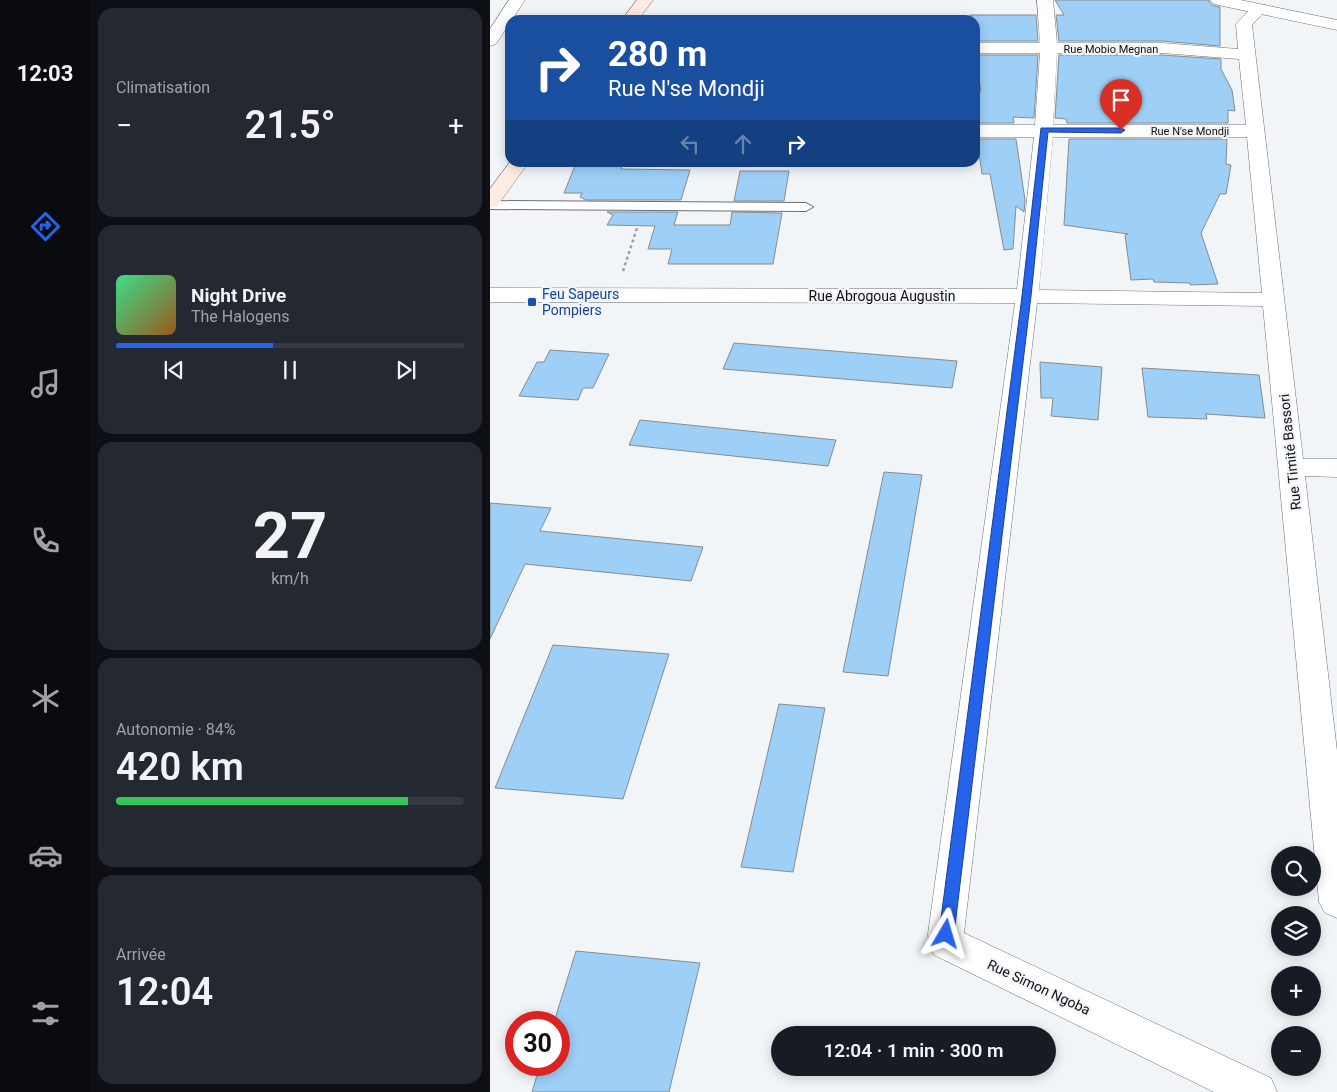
<!DOCTYPE html>
<html lang="fr">
<head>
<meta charset="utf-8">
<style>
  body { margin:0; font-family:Roboto,sans-serif; background:#242831; color:#f1f3f6; height:100vh; display:flex; flex-direction:column; font-size:19px; white-space:nowrap }
  * { box-sizing:border-box; margin:0 }
  p { font-size:16px; color:#9ea1a6 }
  .icon { flex:none; width:28px; height:28px; fill:none; stroke:currentColor; stroke-width:2; stroke-linecap:round; stroke-linejoin:round }
  .map { position:relative; flex:1; overflow:hidden }
  .drawer { display:flex; flex-direction:column; gap:8px; padding:8px; background:#0d0f14; width:400px }
  .drawer>* { flex:none }
  .top-card { position:absolute; left:15px; top:15px; width:475px; height:152px; border-radius:15px; box-shadow:0 2px 12px #0003; background:#1a4fa0; color:#fff; overflow:hidden }
  .buttons { position:absolute; left:781px; top:846px; display:grid; gap:10px }
  .buttons a { display:grid; place-items:center; width:50px; height:50px; border-radius:50%; background:#171b24; box-shadow:0 2px 12px #0003; font-size:25px }
  .speed { position:absolute; left:15px; top:1011px; display:flex; gap:10px; font-size:25px; font-weight:700; text-align:center }
  .speed>* { display:grid; place-content:center; width:65px; height:65px; border-radius:50%; background:#171b24; box-shadow:0 2px 12px #0003; line-height:1 }
  .speed .limit { border:8px solid #d22; background:#fff; color:#111 }
  .pin { position:absolute; display:grid; place-items:center; width:42px; height:42px; color:#fff; margin:-51px -21px; border-radius:50% 50% 50% 0; rotate:-45deg; box-shadow:0 0 5px #0007 }
  .pin .icon { rotate:45deg }
  .me { position:absolute; width:55px; margin:-28px; rotate:7deg; stroke-linejoin:round; filter:drop-shadow(0 0 4px #0008) }
  .turn { display:flex; align-items:center; gap:18px; height:105px; padding:0 20px; font-size:22px }
  .turn .icon { width:65px; height:65px; stroke-width:2.5 }
  .turn b { display:block; font-size:35px; line-height:42px }
  .lanes { display:flex; align-items:center; height:48px; padding:0 20px; background:#0003; justify-content:center; gap:25px; direction:ltr }
  .lanes .off { opacity:.35 }
  .big { font-size:38px; font-weight:600; line-height:1.1 }
  .drawer .widget { flex:1; display:flex; flex-direction:column; justify-content:center; gap:8px; min-width:0; padding:0 18px; border-radius:15px; background:#242831 }
  .drawer .dial { align-items:center; gap:0 }
  .dial b { font-size:65px; line-height:1 }
  .song { display:flex; align-items:center; gap:15px }
  .cover { width:60px; height:60px; border-radius:8px; background:linear-gradient(135deg,hsl(150 70% 55%),hsl(30 70% 35%)) }
  .played { height:5px; border-radius:2px; background:linear-gradient(90deg,#2563eb 45%,#363941 45%) }
  .keys { display:flex; justify-content:space-around; direction:ltr }
  .heat { display:flex; justify-content:space-between; align-items:center; font-size:28px; direction:ltr }
  .charge { height:8px; border-radius:4px; background:linear-gradient(90deg,#34c759 84%,#363941 0) }
  .trip { position:absolute; left:281px; top:1026px; width:285px; height:50px; border-radius:25px; background:#171b24; box-shadow:0 2px 12px #0003; font-weight:600; line-height:50px; text-align:center }
  main { display:flex; flex:1; min-height:0 }
  .tab-bar { display:flex; flex-direction:column; width:90px; justify-content:space-around; align-items:center; background:#090b0e; color:#9ea1a6 }
  .tab-bar .icon { width:35px; height:35px }
  .tab-bar .on { color:#2563eb }
  .tab-bar b { font-size:22px; color:#f1f3f6 }
  .map>svg:first-child { display:block }
  .building { fill:#9dcff7; stroke:#888b8e }
  .lines { fill:none; stroke-linecap:round; stroke-linejoin:round }
  .service-casing { stroke:#6d7073; stroke-width:2 }
  .minor-casing { stroke:#6d7073; stroke-width:1 }
  .tertiary-casing { stroke:#6d7073; stroke-width:1 }
  .secondary-casing { stroke:#6d7073; stroke-width:1 }
  .path { stroke:#9da0a2; stroke-width:2.5; stroke-dasharray:3 3; stroke-linecap:butt }
  .service { fill:#fff; fill-rule:evenodd }
  .minor { fill:#fff; fill-rule:evenodd }
  .tertiary { fill:#fff; fill-rule:evenodd }
  .secondary { fill:#fdece4; fill-rule:evenodd }
  .route { fill:#2563eb; stroke:#184099 }
  .transit-dot { fill:#1a4fb4; stroke:#f1f5f8; stroke-width:2 }
  .labels { text-anchor:middle; dominant-baseline:central; stroke-width:4.5; stroke-linejoin:round; paint-order:stroke }
  .far-street-label { font-size:11px; fill:#0f1011; stroke:#f1f5f8 }
  .transit-label { font-size:14px; fill:#164399; stroke:#f1f5f8; text-anchor:start }
  .street-label { font-size:14px; fill:#0f1011; stroke:#f1f5f8 }
</style>
</head>
<body>
<main>
<nav class="tab-bar">
<b>12:03</b>
<svg class="icon on" aria-label="directions" viewBox="0 0 24 24"><path d="M12 3l9 9-9 9-9-9zM9 14v-3h6M13 9l2 2-2 2"/></svg>
<svg class="icon" aria-label="music" viewBox="0 0 24 24"><path d="M9 18V5l10-2v13"/><circle cx="6" cy="18" r="3"/><circle cx="16" cy="16" r="3"/></svg>
<svg class="icon" aria-label="phone" viewBox="0 0 24 24"><path d="M5 4h4l2 5-3 2q2 4 5 5l2-3 5 2v4C11 20 4 13 5 4z"/></svg>
<svg class="icon" aria-label="climate" viewBox="0 0 24 24"><path d="M12 3v18M4 7l16 10M4 17L20 7"/></svg>
<svg class="icon" aria-label="car" viewBox="0 0 24 24"><path d="M5 17H2v-5l4-1 3-4h7l3 4 3 1v5h-3M9 17h6M6 11h13"/><circle cx="7" cy="17" r="2"/><circle cx="17" cy="17" r="2"/></svg>
<svg class="icon" aria-label="filters" viewBox="0 0 24 24"><path d="M4 7h16M4 17h16"/><circle cx="9" cy="7" r="2"/><circle cx="15" cy="17" r="2"/></svg>
</nav>
<section class="drawer">
<div class="widget"><p>Climatisation</p>
<div class="heat"><a>−</a><b class="big">21.5°</b><a>+</a></div>
</div>
<div class="widget">
<div class="song"><i class="cover"></i><div><b>Night Drive</b><p>The Halogens</p></div></div>
<div class="played"></div>
<div class="keys"><svg class="icon" aria-label="previous" viewBox="0 0 24 24"><path d="M18 5L8 12l10 7zM5 5v14"/></svg><svg class="icon" aria-label="pause" viewBox="0 0 24 24"><path d="M8 5v14M16 5v14"/></svg><svg class="icon" aria-label="next" viewBox="0 0 24 24"><path d="M6 5l10 7-10 7zM19 5v14"/></svg></div>
</div>
<div class="widget dial"><b>27</b><p>km/h</p></div>
<div class="widget"><p>Autonomie · 84%</p><b class="big">420 km</b><div class="charge"></div></div>
<div class="widget"><p>Arrivée</p><b class="big">12:04</b></div>
</section>
<div class="map">
<svg width="847" height="1092" viewBox="0 0 847 1092">
  <rect width="100%" height="100%" fill="#f1f5f8"/>
  <path class="building" d="M 565,0 L 718,0 L 722,5 L 730,7 L 730,46 L 672,41 L 569,41 L 566,15 L 574,15 Z
    M 480,15 L 546,15 L 548,41 L 485,41 L 485,20 L 481,20 Z
    M 486,55 L 548,55 L 544,118 L 523,117 L 524,123 L 485,123 L 486,92 L 491,92 Z
    M 569,55 L 672,55 L 731,59 L 731,69 L 742,90 L 745,111 L 738,110 L 738,123 L 577,123 L 576,119 L 565,118 Z
    M 487,139 L 526,139 L 535,200 L 534,212 L 526,206 L 523,249 L 514,250 L 500,174 L 492,174 Z
    M 579,139 L 737,139 L 736,164 L 741,165 L 736,194 L 730,194 L 711,233 L 728,284 L 700,285 L 700,283 L 664,282 L 663,279 L 641,280 L 635,235 L 638,234 L 574,225 Z
    M 86,163 L 133,163 L 131,169 L 200,170 L 191,200 L 96,200 L 90,197 L 92,193 L 74,193 Z
    M 250,171 L 299,171 L 294,201 L 244,201 Z
    M 117,212 L 188,212 L 184,225 L 240,225 L 242,212 L 292,213 L 283,264 L 178,264 L 182,249 L 158,249 L 165,226 L 117,225 L 123,215 Z
    M 244,343 L 467,361 L 462,388 L 233,369 Z
    M 60,350 L 119,354 L 103,388 L 93,388 L 88,400 L 29,396 L 47,362 L 54,362 Z
    M 550,362 L 612,367 L 608,420 L 561,416 L 563,398 L 551,398 Z
    M 652,368 L 769,375 L 775,418 L 716,414 L 717,419 L 658,417 Z
    M 150,420 L 346,440 L 338,466 L 139,445 Z
    M 394,472 L 432,475 L 398,676 L 353,672 Z
    M 0,503 L 61,508 L 50,531 L 213,547 L 201,581 L 35,564 L 0,639 Z
    M 63,645 L 179,654 L 133,799 L 5,788 Z
    M 289,704 L 335,708 L 303,872 L 251,867 Z
    M 86,951 L 210,963 L 179,1092 L 42,1092 L 50,1065 L 69,1065 L 69,1022 L 64,1022 Z"/>
  <g class="lines">
    <g class="service-casing">
      <path id="service" d="M 0,201 L 316,203 L 323,207 L 316,211 L 0,209 Z"/>
    </g>
    <g class="minor-casing">
      <path id="minor" d="M 19,0 L 35,0 L 6,44 L 0,46 L 0,29 Z
        M 547,0 L 563,0 L 567,43 L 672,43 L 748,49 L 746,24 L 764,5 L 776,5 L 778,8 L 762,25 L 813,459 L 847,459 L 847,477 L 815,476 L 847,751 L 847,918 L 835,913 L 829,902 L 773,306 L 547,303 L 474,933 L 781,1078 L 787,1092 L 724,1092 L 444,955 L 439,943 L 438,934 L 525,303 L 0,302 L 0,288 L 527,289 L 544,137 L 485,137 L 485,125 L 545,125 L 550,53 L 485,53 L 485,43 L 550,43 ZM 567,53 L 672,53 L 749,59 L 756,125 L 563,125 ZM 563,137 L 757,137 L 772,293 L 549,290 Z"/>
    </g>
    <g class="tertiary-casing">
      <path id="tertiary" d="M 720,0 L 750,0 L 847,20 L 847,30 L 728,5 L 723,3 Z"/>
    </g>
    <g class="secondary-casing">
      <path id="secondary" d="M 147,0 L 163,0 L 148,20 L 132,20 Z
        M 20,162 L 39,162 L 7,206 L 0,208 L 0,189 Z"/>
    </g>
    <path class="path" d="M 133,271 L 148,225"/>
    <use href="#service" class="service"/>
    <use href="#minor" class="minor"/>
    <use href="#tertiary" class="tertiary"/>
    <use href="#secondary" class="secondary"/>
  </g>
  <path class="route" d="M 551,128 L 631,128 L 635,130 L 631,133 L 558,132 L 541,296 L 464,934 L 462,939 L 456,941 L 451,939 L 449,934 L 532,296 Z"/>
  <rect class="transit-dot" x="37" y="297" width="10" height="10" rx="2.5"/>
  <g class="labels">
    <g class="far-street-label">
      <text x="621" y="49">Rue Mobio Megnan</text>
      <text x="700" y="131">Rue N'se Mondji</text>
    </g>
    <g class="transit-label">
      <text x="52" y="294">Feu Sapeurs<tspan x="52" dy="16">Pompiers</tspan></text>
    </g>
    <g class="street-label">
      <text x="392" y="296">Rue Abrogoua Augustin</text>
      <text transform="translate(800 452) rotate(-96)">Rue Timité Bassori</text>
      <text transform="translate(549 987) rotate(25)">Rue Simon Ngoba</text>
    </g>
  </g>
</svg>
<div class="buttons">
<a><svg class="icon" aria-label="search" viewBox="0 0 24 24"><circle cx="10" cy="10" r="6"/><path d="M15 15l6 6"/></svg></a>
<a><svg class="icon" aria-label="layers" viewBox="0 0 24 24"><path d="M12 4l9 5-9 5-9-5zM3 14l9 5 9-5"/></svg></a>
<a>+</a>
<a>−</a>
</div>
<div class="speed"><div class="limit">30</div></div>
<div class="pin" style="left:631px;top:130px;background:#d93025"><svg class="icon" aria-label="arrive" viewBox="0 0 24 24"><path d="M6 21V4h12l-3 4 3 4H6"/></svg></div>
<svg class="me" style="left:456px;top:934px" viewBox="-20 -20 40 40"><path d="M0-17L14 15 0 8-14 15z" fill="#2563eb" stroke="#fff" stroke-width="4"/></svg>
<div class="trip">12:04 · 1 min · 300 m</div>
<div class="top-card">
<div class="turn"><svg class="icon" aria-label="right" viewBox="0 0 24 24"><path d="M7 20v-9h11M14 6l5 5-5 5"/></svg><div><b>280 m</b>Rue N'se Mondji</div></div>
<div class="lanes"><svg class="icon off" aria-label="left" viewBox="0 0 24 24"><path d="M17 20v-9H6M10 6l-5 5 5 5"/></svg><svg class="icon off" aria-label="ahead" viewBox="0 0 24 24"><path d="M12 20V5M6 11l6-6 6 6"/></svg><svg class="icon" aria-label="right" viewBox="0 0 24 24"><path d="M7 20v-9h11M14 6l5 5-5 5"/></svg></div>
</div>
</div>
</main>
</body>
</html>
